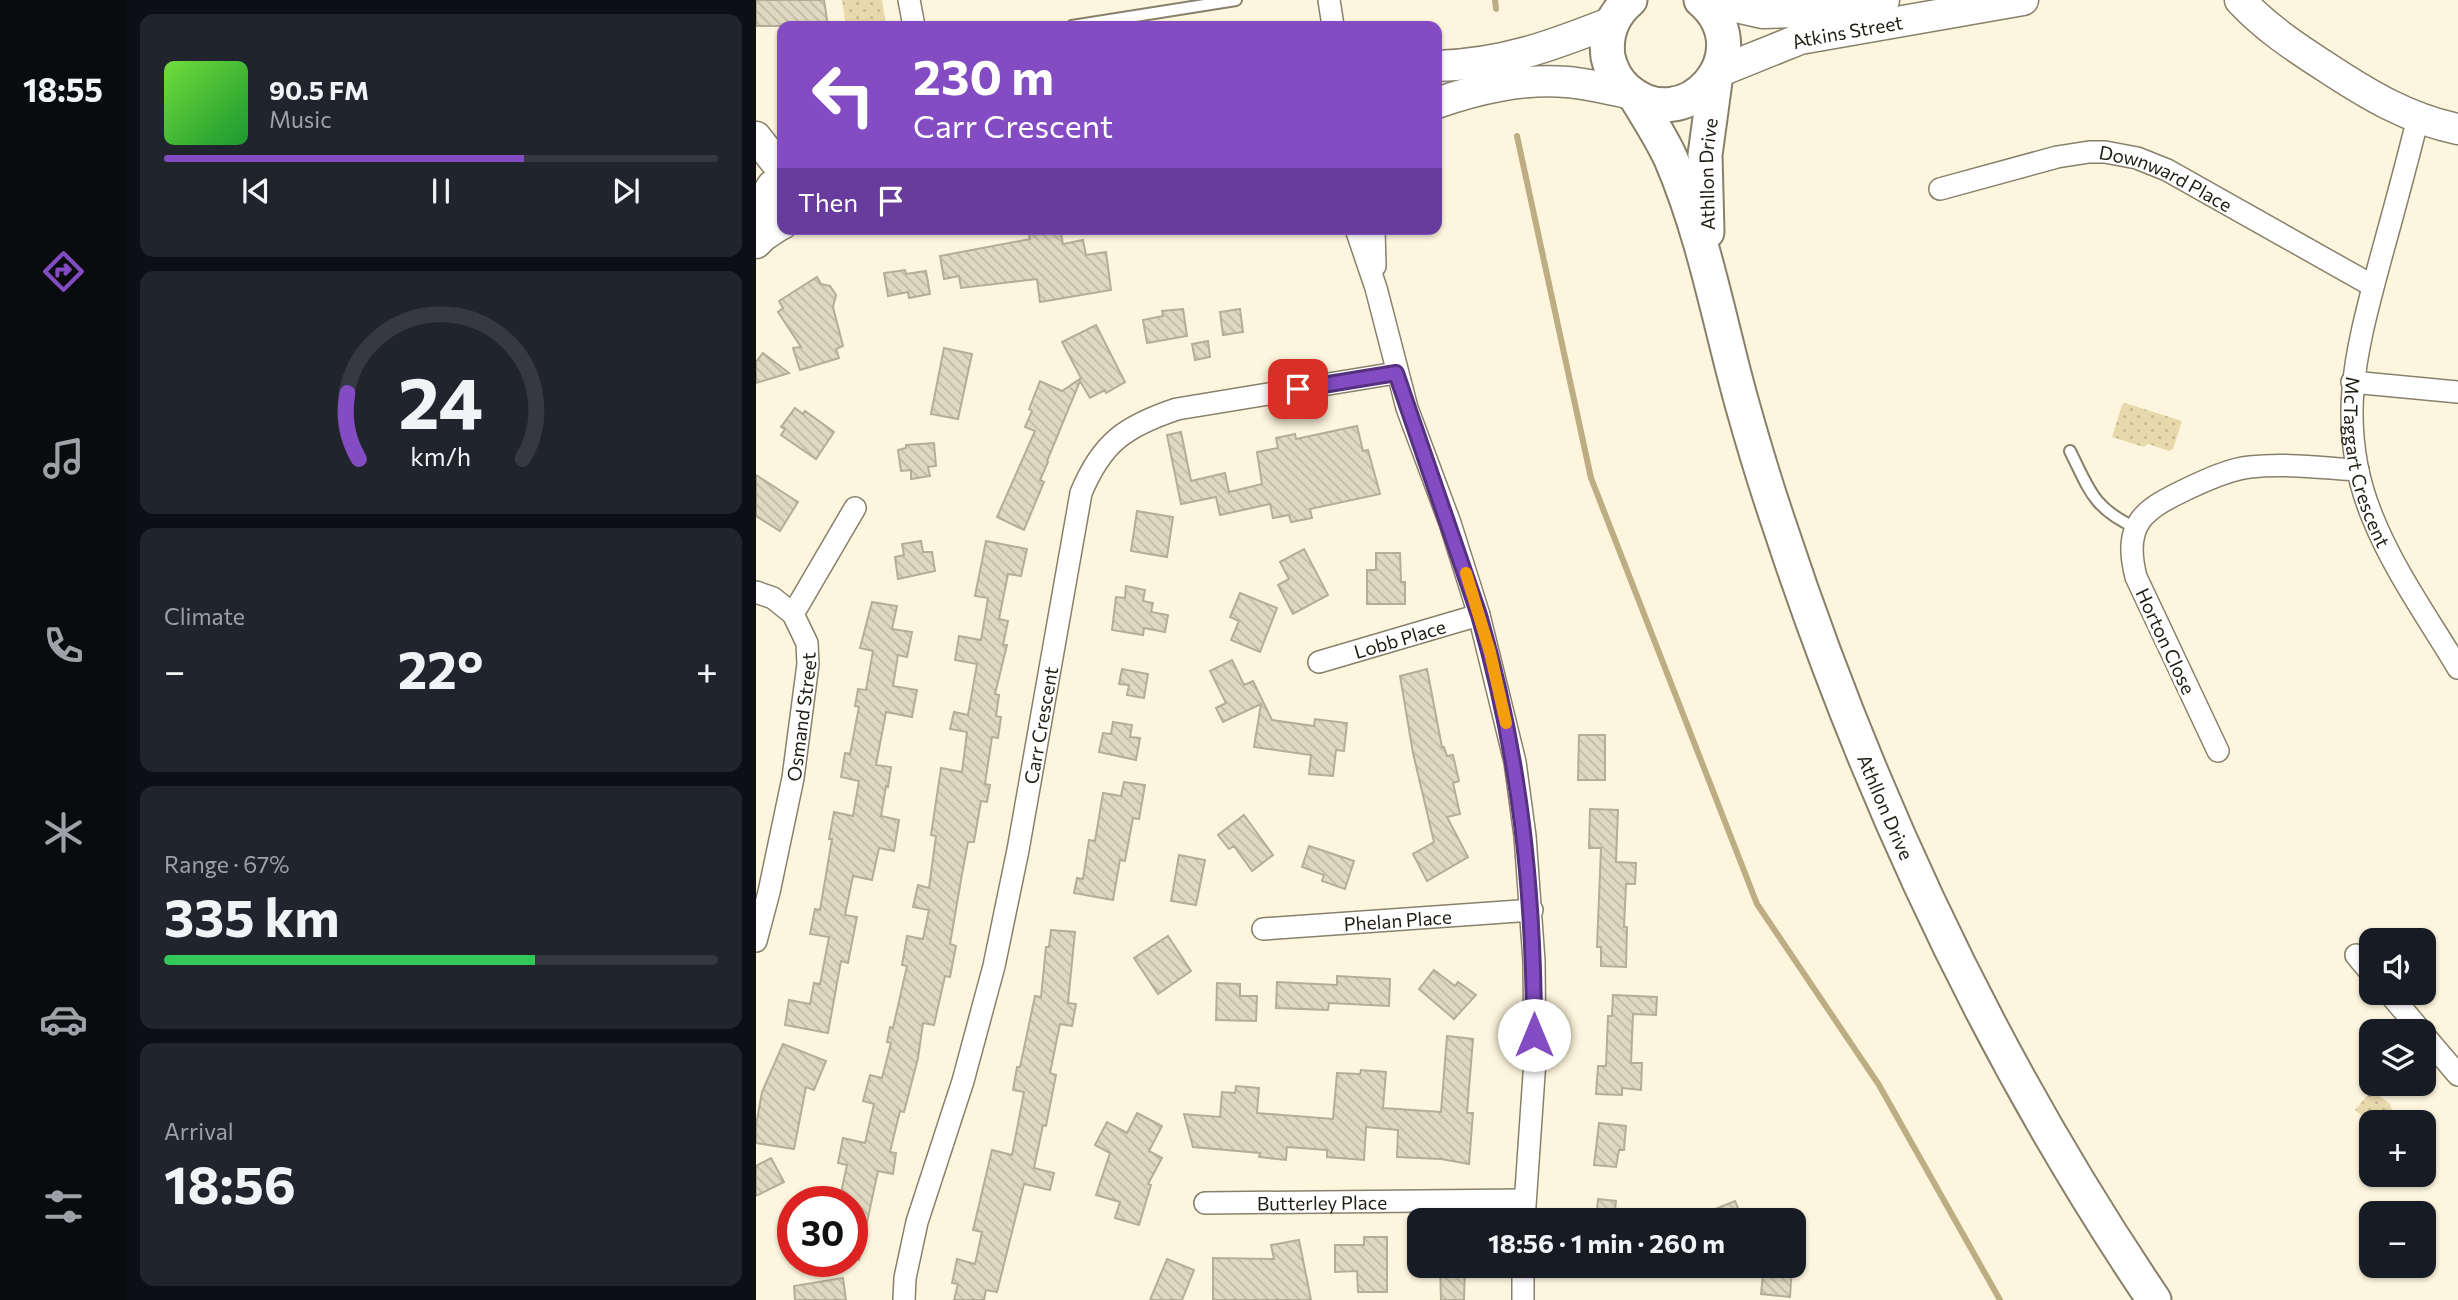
<!DOCTYPE html>
<html lang="en">
<head>
<meta charset="utf-8">
<style>
  body { margin:0; font-family:Commissioner,sans-serif; background:#20242c; color:#f1f3f6; height:100vh; display:flex; flex-direction:column; font-size:26px; white-space:nowrap }
  * { box-sizing:border-box; margin:0 }
  p { font-size:23px; color:#9ea1a6 }
  .icon { flex:none; width:38px; height:38px; fill:none; stroke:currentColor; stroke-width:2; stroke-linecap:round; stroke-linejoin:round }
  .map { position:relative; flex:1; overflow:hidden }
  .drawer { display:flex; flex-direction:column; gap:14px; padding:14px; background:#0d0f14; width:630px }
  .drawer>* { flex:none }
  .hud { position:absolute; left:21px; top:21px; width:665px; height:214px; border-radius:14px; box-shadow:0 2px 5px #0004; background:#834cc3; color:#fff; overflow:hidden }
  .tools { position:absolute; left:1603px; top:928px; display:grid; gap:14px }
  .tools a { display:grid; place-items:center; width:77px; height:77px; border-radius:14px; background:#171b24; box-shadow:0 2px 5px #0004; font-size:35px }
  .speed { position:absolute; left:21px; top:1186px; display:flex; gap:14px; font-size:35px; font-weight:700; text-align:center }
  .speed>* { display:grid; place-content:center; width:91px; height:91px; border-radius:50%; background:#171b24; box-shadow:0 2px 5px #0004; line-height:1 }
  .speed .limit { border:10px solid #d22; background:#fff; color:#111 }
  .pin { position:absolute; display:grid; place-items:center; width:60px; height:60px; color:#fff; margin:-30px; border-radius:14px; box-shadow:0 4px 10px #0006 }
  .me { position:absolute; width:77px; margin:-38px; rotate:0deg; stroke-linejoin:round; filter:drop-shadow(0 0 5px #0008) }
  .turn { display:flex; align-items:center; gap:24px; height:147px; padding:0 21px; font-size:32px }
  .turn .icon { width:91px; height:91px; stroke-width:2.5 }
  .turn b { display:block; font-size:49px; line-height:60px }
  .then { display:flex; align-items:center; height:66px; padding:0 21px; background:#0003; gap:14px; font-size:26px }
  .big { font-size:52px; font-weight:700; line-height:1.1 }
  .drawer .card { flex:1; display:flex; flex-direction:column; justify-content:center; gap:10px; min-width:0; padding:0 24px; border-radius:14px; background:#20242c }
  .drawer .dial { align-items:center; gap:0 }
  .dial svg { height:182px; overflow:visible; fill:none; stroke:#363941; stroke-width:7; stroke-linecap:round; text-anchor:middle }
  .dial text { fill:#f1f3f6; stroke:none }
  .song { display:flex; align-items:center; gap:21px }
  .cover { width:84px; height:84px; border-radius:10px; background:linear-gradient(135deg,hsl(100 70% 55%),hsl(130 70% 35%)) }
  .played { height:7px; border-radius:4px; background:linear-gradient(90deg,#834cc3 65%,#363941 65%) }
  .keys { display:flex; justify-content:space-around; direction:ltr }
  .heat { display:flex; justify-content:space-between; align-items:center; font-size:38px; direction:ltr }
  .charge { height:10px; border-radius:5px; background:linear-gradient(90deg,#34c759 67%,#363941 0) }
  .trip { position:absolute; left:651px; top:1208px; width:399px; height:70px; border-radius:14px; background:#171b24; box-shadow:0 2px 5px #0004; font-weight:700; line-height:70px; text-align:center }
  main { display:flex; flex:1; min-height:0 }
  .dock { display:flex; flex-direction:column; width:126px; justify-content:space-around; align-items:center; background:#090b0e; color:#9ea1a6 }
  .dock .icon { width:49px; height:49px }
  .dock .current { color:#834cc3 }
  .dock b { font-size:32px; color:#f1f3f6 }
  .map>svg:first-child { display:block }
  .green { fill:url(#green-dots) }
  .lines { fill:none; stroke-linecap:round; stroke-linejoin:round }
  .stream { stroke:#bcad82; stroke-width:6 }
  .building { fill:url(#building-back-hatch); stroke:#b5ad96; stroke-width:2 }
  .lane-casing { stroke:#88806b; stroke-width:14 }
  .street-casing { stroke:#88806b; stroke-width:24 }
  .secondary-casing { stroke:#88806b; stroke-width:33 }
  .primary-casing { stroke:#88806b; stroke-width:37 }
  .lane { stroke:#fff; stroke-width:10 }
  .street { stroke:#fff; stroke-width:21 }
  .secondary { stroke:#fff; stroke-width:30 }
  .primary { stroke:#fff; stroke-width:33 }
  .route-casing { stroke:#55317f; stroke-width:18 }
  .route { stroke:#834cc3; stroke-width:12 }
  .slow { stroke:#f59e0b; stroke-width:12 }
  .labels { text-anchor:middle; dominant-baseline:central; stroke-width:6; stroke-linejoin:round; paint-order:stroke }
  .street-label { font-size:19px; fill:#201d14; stroke:#fff }
</style>
</head>
<body>
<main>
<nav class="dock">
<b>18:55</b>
<svg class="icon current" aria-label="directions" viewBox="0 0 24 24"><path d="M12 3l9 9-9 9-9-9zM9 14v-3h6M13 9l2 2-2 2"/></svg>
<svg class="icon" aria-label="music" viewBox="0 0 24 24"><path d="M9 18V5l10-2v13"/><circle cx="6" cy="18" r="3"/><circle cx="16" cy="16" r="3"/></svg>
<svg class="icon" aria-label="phone" viewBox="0 0 24 24"><path d="M5 4h4l2 5-3 2q2 4 5 5l2-3 5 2v4C11 20 4 13 5 4z"/></svg>
<svg class="icon" aria-label="climate" viewBox="0 0 24 24"><path d="M12 3v18M4 7l16 10M4 17L20 7"/></svg>
<svg class="icon" aria-label="car" viewBox="0 0 24 24"><path d="M5 17H2v-5l4-1 3-4h7l3 4 3 1v5h-3M9 17h6M6 11h13"/><circle cx="7" cy="17" r="2"/><circle cx="17" cy="17" r="2"/></svg>
<svg class="icon" aria-label="filters" viewBox="0 0 24 24"><path d="M4 7h16M4 17h16"/><circle cx="9" cy="7" r="2"/><circle cx="15" cy="17" r="2"/></svg>
</nav>
<section class="drawer">
<div class="card">
<div class="song"><i class="cover"></i><div><b>90.5 FM</b><p>Music</p></div></div>
<div class="played"></div>
<div class="keys"><svg class="icon" aria-label="previous" viewBox="0 0 24 24"><path d="M18 5L8 12l10 7zM5 5v14"/></svg><svg class="icon" aria-label="pause" viewBox="0 0 24 24"><path d="M8 5v14M16 5v14"/></svg><svg class="icon" aria-label="next" viewBox="0 0 24 24"><path d="M6 5l10 7-10 7zM19 5v14"/></svg></div>
</div>
<div class="card dial"><svg viewBox="0 0 100 80">
<path d="M14 69A42 42 0 1 1 86 69"/>
<path d="M14 69A42 42 0 0 1 9 40" stroke="#834cc3"/>
<text x="50" y="56" font-size="32" font-weight="700">24</text>
<text x="50" y="72" font-size="11">km/h</text>
</svg></div>
<div class="card"><p>Climate</p>
<div class="heat"><a>−</a><b class="big">22°</b><a>+</a></div>
</div>
<div class="card"><p>Range · 67%</p><b class="big">335 km</b><div class="charge"></div></div>
<div class="card"><p>Arrival</p><b class="big">18:56</b></div>
</section>
<div class="map">
<svg width="1702" height="1300" viewBox="0 0 1702 1300">
  <defs>
    <pattern id="green-dots" width="8" height="8" patternUnits="userSpaceOnUse" patternTransform="scale(1.75)"><rect width="8" height="8" fill="#e8d9ac"/><path d="M2 2h.1M6 6h.1" fill="none" stroke="#c7ba93" stroke-width="1.8" stroke-linecap="round"/></pattern>
    <pattern id="building-back-hatch" width="6" height="6" patternUnits="userSpaceOnUse" patternTransform="scale(1.75)"><rect width="6" height="6" fill="#e0d8c0"/><path d="M-1 5l2 2M0 0l6 6M5-1l2 2" fill="none" stroke="#c0b9a4"/></pattern>
  </defs>
  <rect width="100%" height="100%" fill="#fdf5dd"/>
  <path class="green" d="M 86,0 L 126,0 L 130,26 L 90,26 Z
    M 1369,403 L 1426,421 L 1417,449 L 1413,451 L 1392,444 L 1387,447 L 1356,437 L 1366,405 Z
    M 1615,1091 L 1617,1091 L 1634,1104 L 1635,1108 L 1650,1122 L 1615,1122 L 1615,1124 L 1599,1110 Z"/>
  <g class="lines">
    <path class="stream" d="M 739,0 L 740,9
      M 761,136 L 835,478 L 1001,904 L 1123,1085 L 1244,1300"/>
  </g>
  <path class="building" d="M 0,0 L 68,0 L 72,26 L 0,26 Z
    M 272,229 L 304,229 L 307,244 L 327,240 L 330,255 L 350,252 L 355,290 L 284,302 L 281,279 L 205,288 L 203,276 L 188,279 L 184,256 L 274,239 Z
    M 149,270 L 150,274 L 170,271 L 174,294 L 153,298 L 152,292 L 132,296 L 128,273 Z
    M 61,277 L 65,284 L 74,286 L 80,295 L 77,307 L 87,346 L 80,349 L 83,358 L 44,370 L 37,348 L 45,347 L 22,312 L 27,308 L 23,301 Z
    M 427,309 L 431,336 L 391,343 L 387,320 L 407,316 L 406,311 Z
    M 484,309 L 487,332 L 467,335 L 464,312 Z
    M 340,325 L 369,382 L 350,393 L 349,390 L 334,398 L 324,381 L 291,461 L 292,462 L 284,480 L 288,482 L 268,530 L 241,517 L 279,431 L 269,427 L 276,411 L 273,409 L 284,381 L 306,391 L 325,378 L 306,342 Z
    M 452,341 L 454,357 L 439,360 L 436,344 Z
    M 188,348 L 216,354 L 202,419 L 175,414 Z
    M 7,353 L 33,373 L 0,383 L 0,362 Z
    M 39,408 L 47,414 L 49,411 L 78,432 L 60,459 L 25,435 L 29,429 L 25,427 Z
    M 601,426 L 607,451 L 612,450 L 624,494 L 554,509 L 556,518 L 535,522 L 533,515 L 517,518 L 514,504 L 464,515 L 460,497 L 425,504 L 411,435 L 425,432 L 435,481 L 469,473 L 473,492 L 506,484 L 501,452 L 522,448 L 520,438 L 539,434 L 540,439 Z
    M 178,443 L 180,466 L 172,467 L 174,476 L 155,479 L 155,470 L 145,471 L 142,450 L 150,448 L 150,445 Z
    M 0,475 L 42,502 L 24,531 L 0,516 Z
    M 381,511 L 417,517 L 411,557 L 375,551 Z
    M 165,541 L 167,552 L 176,552 L 179,571 L 142,579 L 139,557 L 148,555 L 146,544 Z
    M 230,541 L 271,549 L 265,576 L 252,574 L 243,619 L 252,621 L 247,645 L 251,645 L 239,694 L 243,695 L 240,716 L 245,717 L 242,738 L 236,737 L 229,784 L 234,785 L 231,802 L 225,801 L 218,842 L 212,842 L 206,874 L 194,944 L 200,946 L 194,977 L 189,976 L 178,1025 L 167,1023 L 162,1058 L 148,1112 L 144,1111 L 134,1152 L 140,1153 L 137,1174 L 122,1171 L 103,1260 L 96,1259 L 96,1202 L 83,1202 L 91,1165 L 82,1163 L 87,1138 L 109,1143 L 118,1104 L 107,1101 L 114,1075 L 126,1078 L 135,1043 L 131,1042 L 134,1027 L 137,1028 L 151,966 L 146,965 L 151,936 L 167,939 L 173,910 L 157,907 L 162,885 L 173,888 L 180,836 L 175,835 L 185,768 L 206,772 L 211,732 L 194,729 L 198,712 L 212,715 L 221,664 L 199,660 L 203,636 L 225,640 L 232,598 L 219,596 Z
    M 548,549 L 572,595 L 537,614 L 522,585 L 533,579 L 524,562 Z
    M 620,553 L 644,553 L 645,582 L 649,582 L 649,604 L 611,604 L 611,570 L 620,570 Z
    M 370,586 L 389,590 L 387,601 L 397,603 L 395,612 L 412,615 L 409,632 L 388,628 L 387,635 L 356,630 L 360,597 L 369,598 Z
    M 484,593 L 521,608 L 504,652 L 475,640 L 483,621 L 474,617 Z
    M 116,602 L 141,606 L 136,629 L 156,632 L 151,657 L 142,655 L 137,686 L 161,690 L 156,717 L 130,712 L 120,765 L 135,767 L 132,787 L 130,786 L 125,816 L 143,820 L 138,851 L 123,848 L 116,880 L 97,876 L 89,915 L 101,917 L 92,963 L 85,961 L 72,1033 L 29,1025 L 33,1000 L 54,1004 L 58,983 L 64,984 L 73,937 L 54,934 L 59,909 L 64,910 L 76,839 L 73,839 L 78,812 L 97,816 L 103,781 L 85,777 L 89,753 L 94,754 L 103,707 L 99,706 L 102,689 L 110,690 L 117,651 L 104,648 Z
    M 476,660 L 488,685 L 497,681 L 516,720 L 558,726 L 559,719 L 591,723 L 588,751 L 580,750 L 577,776 L 553,774 L 555,755 L 498,747 L 505,704 L 467,722 L 460,708 L 470,703 L 454,671 Z
    M 366,669 L 392,674 L 388,698 L 371,695 L 373,685 L 363,684 Z
    M 671,669 L 686,747 L 688,747 L 691,756 L 697,755 L 703,781 L 697,783 L 704,814 L 691,817 L 712,857 L 671,881 L 657,854 L 678,842 L 657,753 L 644,676 Z
    M 357,722 L 376,725 L 374,737 L 384,738 L 380,760 L 343,752 L 347,733 L 355,734 Z
    M 823,735 L 849,735 L 849,780 L 822,780 Z
    M 368,782 L 389,785 L 383,819 L 377,818 L 369,861 L 364,860 L 357,900 L 318,893 L 321,878 L 327,879 L 333,840 L 339,841 L 347,793 L 365,796 Z
    M 834,809 L 862,810 L 860,862 L 880,863 L 879,884 L 870,884 L 868,927 L 871,927 L 870,967 L 845,966 L 845,947 L 841,947 L 845,848 L 833,848 Z
    M 488,815 L 517,855 L 496,871 L 478,846 L 473,849 L 462,835 Z
    M 553,846 L 598,861 L 589,889 L 566,881 L 568,875 L 546,867 Z
    M 423,855 L 449,860 L 440,905 L 415,901 Z
    M 295,930 L 319,932 L 312,1003 L 320,1004 L 316,1026 L 304,1024 L 294,1073 L 300,1075 L 290,1126 L 287,1125 L 278,1168 L 298,1173 L 294,1190 L 268,1184 L 241,1292 L 230,1290 L 228,1300 L 198,1300 L 202,1284 L 196,1283 L 201,1259 L 219,1264 L 226,1232 L 217,1230 L 236,1150 L 256,1155 L 268,1092 L 257,1090 L 261,1067 L 264,1067 L 279,996 L 285,997 L 290,947 L 293,947 Z
    M 412,936 L 435,971 L 402,994 L 378,958 Z
    M 678,970 L 699,986 L 702,982 L 720,995 L 698,1019 L 663,989 Z
    M 581,976 L 634,979 L 633,1006 L 573,1003 L 572,1010 L 520,1008 L 521,982 L 581,985 Z
    M 461,983 L 484,984 L 484,996 L 501,996 L 500,1021 L 460,1020 Z
    M 857,995 L 901,997 L 900,1015 L 877,1014 L 875,1063 L 886,1063 L 885,1090 L 866,1088 L 866,1095 L 840,1094 L 842,1066 L 850,1066 L 852,1016 L 856,1016 Z
    M 691,1036 L 717,1039 L 711,1113 L 717,1113 L 713,1164 L 685,1159 L 641,1157 L 642,1130 L 610,1127 L 608,1160 L 571,1157 L 571,1150 L 531,1147 L 530,1160 L 503,1157 L 504,1153 L 437,1147 L 428,1114 L 464,1117 L 466,1092 L 479,1093 L 480,1086 L 503,1088 L 501,1113 L 577,1119 L 581,1073 L 604,1074 L 605,1070 L 630,1072 L 627,1108 L 685,1112 Z
    M 27,1044 L 70,1061 L 58,1090 L 50,1087 L 38,1149 L 0,1143 L 0,1125 L 6,1092 Z
    M 381,1113 L 406,1126 L 393,1151 L 406,1158 L 392,1184 L 395,1185 L 383,1225 L 359,1218 L 364,1202 L 340,1195 L 354,1153 L 339,1145 L 351,1122 L 371,1133 Z
    M 843,1123 L 870,1126 L 868,1150 L 863,1150 L 860,1167 L 838,1165 Z
    M 15,1158 L 28,1182 L 0,1196 L 0,1166 Z
    M 842,1199 L 860,1201 L 858,1220 L 840,1220 Z
    M 979,1201 L 987,1220 L 935,1220 L 934,1219 Z
    M 608,1237 L 631,1237 L 631,1292 L 602,1292 L 601,1271 L 579,1272 L 579,1245 L 608,1245 Z
    M 543,1240 L 555,1300 L 457,1300 L 457,1258 L 518,1259 L 515,1245 Z
    M 411,1259 L 438,1270 L 426,1300 L 394,1300 Z
    M 684,1265 L 709,1265 L 708,1300 L 685,1300 Z
    M 1008,1265 L 1036,1265 L 1034,1297 L 1005,1294 Z
    M 87,1278 L 90,1300 L 39,1300 L 38,1286 Z"/>
  <g class="lines">
    <g class="lane-casing">
      <path id="lane" d="M 316,26 L 480,0
        M 1314,451 C 1334,491 1337,508 1380,528"/>
    </g>
    <g class="street-casing">
      <g id="street">
        <path d="M 153,0 L 158,26"/>
        <path d="M 573,0 L 577,26"/>
        <path id="s1" d="M 1662,118 C 1650,166 1637,214 1624,261 C 1600,351 1579,425 1616,516 C 1637,569 1672,618 1702,668"/>
        <path id="s2" d="M 1184,189 L 1301,157 L 1333,152 L 1349,152 L 1381,158 L 1411,170 L 1617,286"/>
        <path d="M 600,229 L 620,288 L 651,408 L 694,523 L 723,615 L 759,762 L 769,836 L 778,961 L 779,1060 L 768,1220"/>
        <path d="M 618,229 L 619,266"/>
        <path d="M 1596,382 L 1702,392"/>
        <path d="M 0,592 L 17,598 L 37,614"/>
        <path id="s3" d="M 563,662 L 723,615"/>
        <path d="M 1462,751 L 1380,577 C 1366,522 1389,509 1433,488 C 1452,479 1474,469 1494,467 C 1530,463 1566,468 1602,470"/>
        <path id="s4" d="M 507,929 L 776,910"/>
        <path id="s5" d="M 0,941 L 13,892 L 37,778 L 52,664 L 51,643 L 37,614 L 99,508"/>
        <path d="M 1600,955 L 1615,973"/>
        <path d="M 1632,992 L 1665,1031"/>
        <path d="M 1668,1035 L 1702,1075"/>
        <path id="s6" d="M 449,1203 L 768,1200"/>
        <path id="s7" d="M 148,1300 L 149,1278 L 161,1222 L 207,1081 L 238,966 L 262,850 L 325,493 C 346,442 370,426 421,409 L 640,373"/>
        <path d="M 767,1300 L 767,1265"/>
      </g>
    </g>
    <g class="secondary-casing">
      <g id="secondary">
        <path d="M 949,0 L 1006,13 L 1048,12 L 1128,0"/>
        <path d="M 1484,0 C 1509,27 1539,47 1570,67 C 1611,94 1652,119 1702,129"/>
        <path d="M 681,66 C 747,64 795,46 856,22"/>
        <path id="s8" d="M 962,72 L 1044,39 L 1267,0"/>
        <path d="M 681,103 C 720,89 769,78 811,82 C 833,84 854,89 876,94"/>
        <path d="M 0,137 L 26,170"/>
        <path d="M 26,183 L 16,186 L 7,201 L 12,216 L 26,224"/>
        <path d="M 0,243 L 7,236 L 25,224"/>
      </g>
    </g>
    <g class="primary-casing">
      <g id="primary">
        <path d="M 874,0 C 856,15 849,35 852,57 C 855,70 861,81 870,89 C 928,141 1007,53 945,0"/>
        <path id="s9" d="M 879,96 C 891,116 905,137 915,159 C 948,236 963,320 985,400 C 997,443 1010,486 1024,527 C 1114,800 1237,1062 1398,1300"/>
        <path id="s10" d="M 951,232 L 949,155 L 960,74"/>
      </g>
    </g>
    <use href="#lane" class="lane"/>
    <use href="#street" class="street"/>
    <use href="#secondary" class="secondary"/>
    <use href="#primary" class="primary"/>
  </g>
  <g class="lines">
    <g class="route-casing">
      <path id="route" d="M 542,389 L 640,373 L 723,615 C 764,756 778,889 778,1035"/>
    </g>
    <use href="#route" class="route"/>
    <path class="slow" d="M 710,573 L 734,652 L 750,723"/>
  </g>
  <g class="labels">
    <g class="street-label">
      <text stroke="none"><textPath href="#s8" startOffset="136">Atkins Street</textPath></text>
      <text stroke="none"><textPath href="#s10" startOffset="58">Athllon Drive</textPath></text>
      <text stroke="none"><textPath href="#s2" startOffset="236">Downward Place</textPath></text>
      <text stroke="none"><textPath href="#s1" startOffset="354">McTaggart Crescent</textPath></text>
      <text stroke="none"><textPath href="#s3" startOffset="84">Lobb Place</textPath></text>
      <text transform="translate(1410 641) rotate(65)">Horton Close</text>
      <text stroke="none"><textPath href="#s5" startOffset="229">Osmand Street</textPath></text>
      <text stroke="none"><textPath href="#s7" startOffset="592">Carr Crescent</textPath></text>
      <text stroke="none"><textPath href="#s9" startOffset="756">Athllon Drive</textPath></text>
      <text stroke="none"><textPath href="#s4" startOffset="135">Phelan Place</textPath></text>
      <text stroke="none"><textPath href="#s6" startOffset="117">Butterley Place</textPath></text>
    </g>
  </g>
</svg>
<div class="tools">
<a><svg class="icon" aria-label="sound" viewBox="0 0 24 24"><path d="M4 9h4l5-4v14l-5-4H4zM17 9q2 3 0 6"/></svg></a>
<a><svg class="icon" aria-label="layers" viewBox="0 0 24 24"><path d="M12 4l9 5-9 5-9-5zM3 14l9 5 9-5"/></svg></a>
<a>+</a>
<a>−</a>
</div>
<div class="speed"><div class="limit">30</div></div>
<div class="pin" style="left:542px;top:389px;background:#d93025"><svg class="icon" aria-label="arrive" viewBox="0 0 24 24"><path d="M6 21V4h12l-3 4 3 4H6"/></svg></div>
<svg class="me" style="left:778px;top:1035px" viewBox="-20 -20 40 40"><circle r="19" fill="#fff"/><path d="M0-13L10 11 0 6-10 11z" fill="#834cc3"/></svg>
<div class="trip">18:56 · 1 min · 260 m</div>
<div class="hud">
<div class="turn"><svg class="icon" aria-label="left" viewBox="0 0 24 24"><path d="M17 20v-9H6M10 6l-5 5 5 5"/></svg><div><b>230 m</b>Carr Crescent</div></div>
<div class="then">Then<svg class="icon" aria-label="arrive" viewBox="0 0 24 24"><path d="M6 21V4h12l-3 4 3 4H6"/></svg></div>
</div>
</div>
</main>
</body>
</html>
